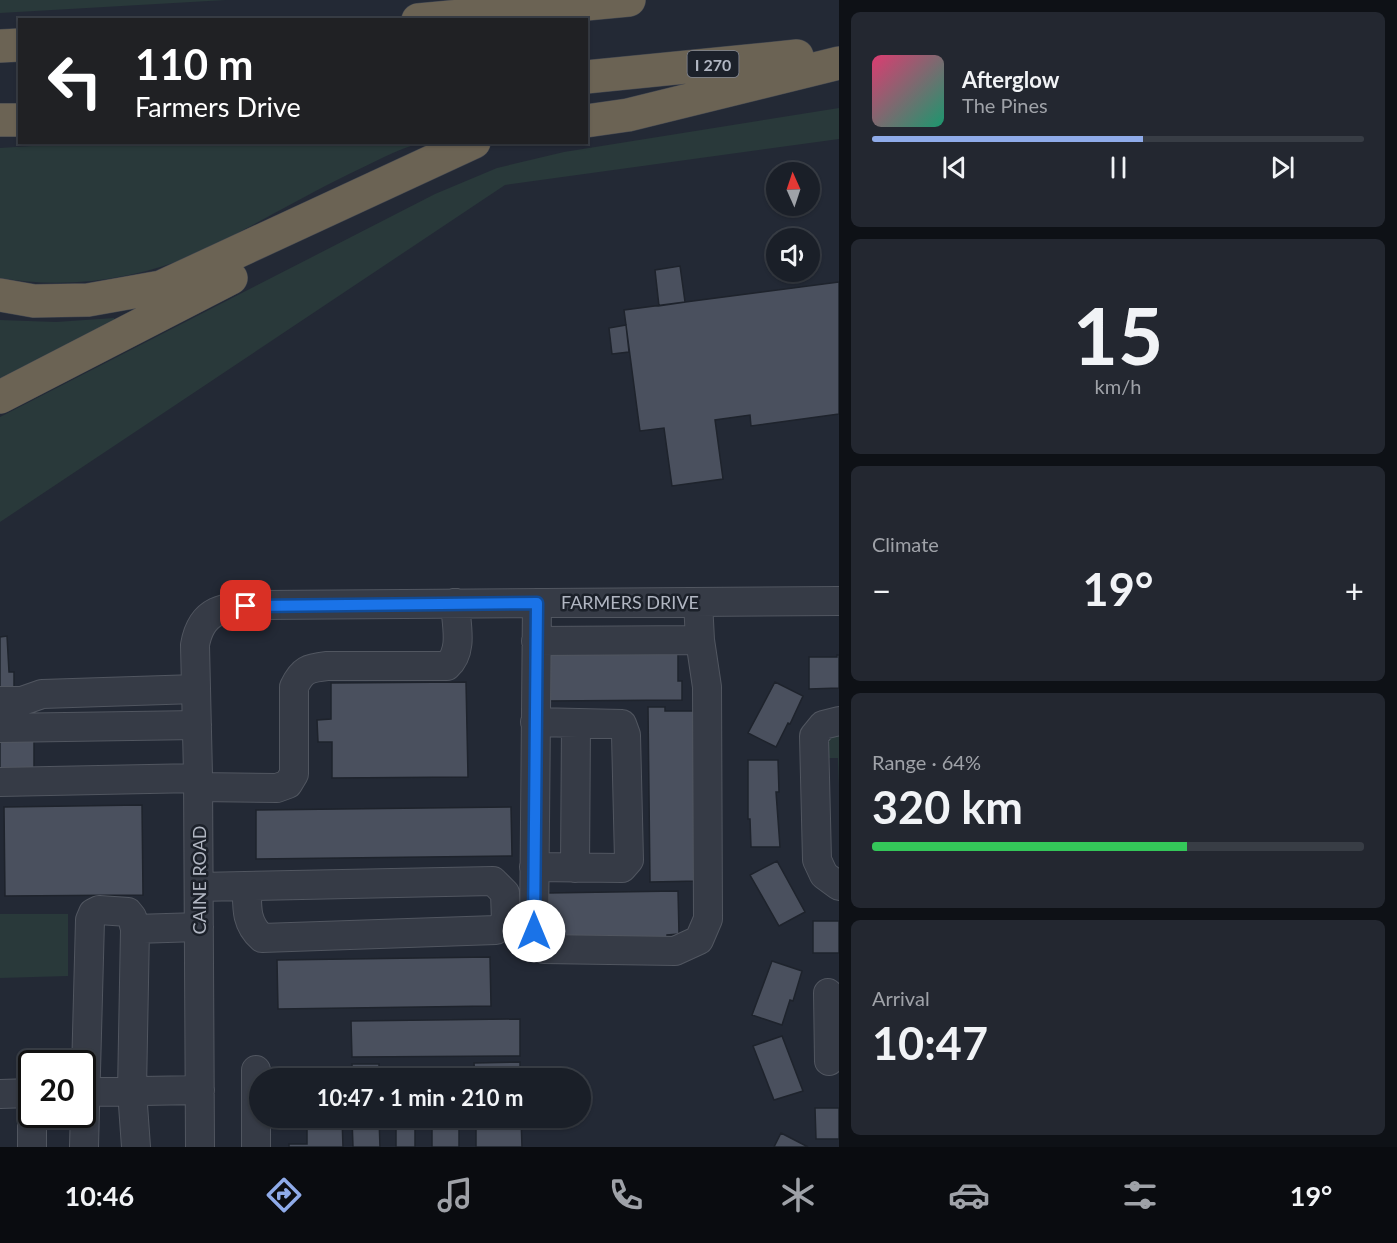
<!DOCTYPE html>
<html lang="en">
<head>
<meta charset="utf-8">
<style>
  body { margin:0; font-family:Lato,sans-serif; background:#232730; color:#f1f3f6; height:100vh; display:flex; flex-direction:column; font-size:22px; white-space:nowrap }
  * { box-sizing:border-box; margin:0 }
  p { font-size:20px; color:#9fa2a8 }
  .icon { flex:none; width:33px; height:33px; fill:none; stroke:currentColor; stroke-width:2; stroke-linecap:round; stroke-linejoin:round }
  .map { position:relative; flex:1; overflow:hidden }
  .drawer { display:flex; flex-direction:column; gap:12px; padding:12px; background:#0e1116; width:558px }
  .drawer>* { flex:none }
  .banner { position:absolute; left:18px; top:18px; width:570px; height:126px; border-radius:0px; box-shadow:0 2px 4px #0004,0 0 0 2px #383d45; background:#202124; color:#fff; overflow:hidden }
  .needle { width:39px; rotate:357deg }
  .tools { position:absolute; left:766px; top:162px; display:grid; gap:12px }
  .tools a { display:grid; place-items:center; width:54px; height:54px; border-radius:50%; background:#1a1f28; box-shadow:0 2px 4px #0004,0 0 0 2px #383d45; font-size:30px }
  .speed { position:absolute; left:18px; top:1050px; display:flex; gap:12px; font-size:30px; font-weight:700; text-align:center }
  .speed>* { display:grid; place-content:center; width:78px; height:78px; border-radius:50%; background:#1a1f28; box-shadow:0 2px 4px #0004,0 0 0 2px #383d45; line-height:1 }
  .speed .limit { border:3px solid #111; border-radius:9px; background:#fff; color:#111 }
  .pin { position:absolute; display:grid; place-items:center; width:51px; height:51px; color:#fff; margin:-26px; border-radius:12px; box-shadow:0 3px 9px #0006 }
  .me { position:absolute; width:66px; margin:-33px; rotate:0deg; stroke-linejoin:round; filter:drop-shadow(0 0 4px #0008) }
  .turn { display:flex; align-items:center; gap:21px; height:126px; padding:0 18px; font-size:27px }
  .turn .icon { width:78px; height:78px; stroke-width:2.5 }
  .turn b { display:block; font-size:42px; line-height:51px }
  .big { font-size:45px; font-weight:700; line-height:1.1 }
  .drawer .widget { flex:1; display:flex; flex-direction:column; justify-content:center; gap:9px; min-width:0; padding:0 21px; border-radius:9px; background:#232730 }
  .drawer .dial { align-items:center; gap:0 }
  .dial b { font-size:78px; line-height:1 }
  .song { display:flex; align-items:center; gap:18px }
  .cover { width:72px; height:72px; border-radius:9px; background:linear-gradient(135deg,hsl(340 70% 55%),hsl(160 70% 35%)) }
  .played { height:6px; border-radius:3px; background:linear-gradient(90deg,#8fabe9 55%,#383d45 55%) }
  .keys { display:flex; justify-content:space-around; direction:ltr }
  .heat { display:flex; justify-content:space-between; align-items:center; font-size:33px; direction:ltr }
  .charge { height:9px; border-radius:4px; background:linear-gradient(90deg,#34c759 64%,#383d45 0) }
  .trip { position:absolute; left:249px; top:1068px; width:342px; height:60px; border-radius:30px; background:#1a1f28; box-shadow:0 2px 4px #0004,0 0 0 2px #383d45; font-weight:700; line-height:60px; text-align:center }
  .menu { display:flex; height:96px; justify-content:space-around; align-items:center; background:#0a0c10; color:#9fa2a8 }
  .menu .icon { width:42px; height:42px }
  .menu .selected { color:#8fabe9 }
  .menu b { font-size:27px; color:#f1f3f6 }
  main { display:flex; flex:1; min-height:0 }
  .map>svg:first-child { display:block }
  .green { fill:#29393a }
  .building { fill:#4a505e; stroke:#1e232c; stroke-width:1.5 }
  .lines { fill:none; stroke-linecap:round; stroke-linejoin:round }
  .minor-casing { stroke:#515660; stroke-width:30 }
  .highway-casing { stroke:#414650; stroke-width:34 }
  .minor { stroke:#363b46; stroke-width:28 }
  .highway { stroke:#6b6354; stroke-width:33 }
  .route-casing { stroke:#114b97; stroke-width:15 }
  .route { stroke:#1a73e8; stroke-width:10 }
  .labels { text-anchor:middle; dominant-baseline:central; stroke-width:5; stroke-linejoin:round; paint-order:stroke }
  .shield { fill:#1c212a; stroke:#848994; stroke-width:1.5 }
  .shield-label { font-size:16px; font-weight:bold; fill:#b1b6c2 }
  .street-label { font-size:18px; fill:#b1b6c2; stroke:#1c212a }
</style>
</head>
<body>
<main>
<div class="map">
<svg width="839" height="1147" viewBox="0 0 839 1147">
  <rect width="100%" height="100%" fill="#232935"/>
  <path class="green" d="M 0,0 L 226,0 L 0,13 Z
    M 839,108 L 839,139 L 505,185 L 0,522 L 0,417 L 435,194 L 497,168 L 564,152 Z
    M 96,142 L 420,143 C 395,150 373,163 349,174 C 314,191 279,211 245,229 C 231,237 218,245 204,251 C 140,279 69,290 0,278 L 0,148 Z
    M 114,318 L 115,323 L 0,381 L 0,320 L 56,322 Z
    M 839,731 L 839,786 L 838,758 L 825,758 L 822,750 L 829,739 Z
    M 0,914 L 68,914 L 68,976 L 0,978 Z"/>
  <path class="building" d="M 680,266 L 685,302 L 659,306 L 655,270 Z
    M 839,282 L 839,414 L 751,426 L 750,415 L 715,420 L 723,479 L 672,486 L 664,428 L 640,431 L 624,310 Z
    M 626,325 L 629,352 L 612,354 L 609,328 Z
    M 7,636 L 9,672 L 14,672 L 14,690 L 0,690 L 0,637 Z
    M 678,652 L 678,681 L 682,681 L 682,700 L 547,701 L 550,653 Z
    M 837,655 L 839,655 L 839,688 L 809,689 L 809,657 L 837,657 Z
    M 466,682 L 468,777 L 332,778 L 332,742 L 318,742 L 317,720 L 331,719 L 331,683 Z
    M 775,682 L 803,696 L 790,724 L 788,723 L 776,747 L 748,733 Z
    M 648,707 L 665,707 L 665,711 L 697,711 L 699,881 L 650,882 Z
    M 0,738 L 34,738 L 34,773 L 0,773 Z
    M 748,760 L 778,760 L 779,792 L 776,792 L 780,847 L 751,847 L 750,819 L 748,819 Z
    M 142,805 L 143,895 L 5,896 L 4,807 Z
    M 511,807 L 512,856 L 256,859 L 256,810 Z
    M 777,861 L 805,912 L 779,926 L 750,875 Z
    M 678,891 L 679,934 L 667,935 L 667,939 L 563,941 L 563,933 L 551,933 L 551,909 L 547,909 L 547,893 Z
    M 813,921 L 839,921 L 839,953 L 813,953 Z
    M 490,957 L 491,1006 L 278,1009 L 277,960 Z
    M 772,961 L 802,971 L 793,1001 L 790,1000 L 782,1025 L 752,1015 Z
    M 520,1019 L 520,1056 L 352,1057 L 351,1021 Z
    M 782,1036 L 803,1091 L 774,1100 L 753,1046 Z
    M 520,1062 L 520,1078 L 475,1078 L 474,1063 Z
    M 352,1064 L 379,1064 L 379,1078 L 352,1078 Z
    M 815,1108 L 839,1108 L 839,1139 L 816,1139 Z
    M 307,1118 L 342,1118 L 343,1147 L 289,1147 L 289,1144 L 307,1144 Z
    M 352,1118 L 379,1118 L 380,1147 L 353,1147 Z
    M 396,1118 L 415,1118 L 415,1147 L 396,1147 Z
    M 432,1118 L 459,1118 L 459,1147 L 432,1147 Z
    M 476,1118 L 521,1118 L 522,1147 L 476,1147 Z
    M 781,1133 L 808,1147 L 774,1147 Z"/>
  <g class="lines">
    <g class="minor-casing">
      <path id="minor" d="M 537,603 L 534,931 L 544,949 L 675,951 L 699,940 L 708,919 L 707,687 L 700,640 L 698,602
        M 536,641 L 700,640
        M 0,701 L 22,701 L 42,694 L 196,689
        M 839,721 L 823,725 L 814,736 L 817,860 L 824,875 L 839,886
        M 0,728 L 197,725
        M 0,782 L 198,778
        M 198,787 L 277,788 L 288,784 L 294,774 L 294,687 C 302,670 308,668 327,666 L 447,666 C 464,651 456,624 455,603
        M 534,867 L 622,868 L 629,860 L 626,735 L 622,724 L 535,722
        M 575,868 L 576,723
        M 199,887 L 493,881 L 505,893 L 506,922 L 496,930 L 262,938 C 245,923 247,906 247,886
        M 828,993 L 829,1061
        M 256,1070 L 256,1147
        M 82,1092 L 200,1090
        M 0,1094 L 31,1093
        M 32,1114 L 32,1147
        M 84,1147 L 90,920 L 93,913 L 99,910 L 128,912 L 132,917 L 135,929
        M 136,1147 L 132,1091 L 135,929 L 199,927
        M 200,1147 L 198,775 L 195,645 C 202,605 229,607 263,605 L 839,601"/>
    </g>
    <g class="highway-casing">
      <path id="highway" d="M 418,20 L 629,0
        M 0,46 L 20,45
        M 586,77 L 797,56
        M 0,120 L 20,120
        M 586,121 L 628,115 L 839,63
        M 0,295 L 34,301 L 88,300 L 161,287 L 474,142
        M 0,397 L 231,278"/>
    </g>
    <use href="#minor" class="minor"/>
    <use href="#highway" class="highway"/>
  </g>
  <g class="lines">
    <g class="route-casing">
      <path id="route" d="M 246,606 L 537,603 L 534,931"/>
    </g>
    <use href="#route" class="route"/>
  </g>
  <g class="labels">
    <rect class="shield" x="687.5" y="51" width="51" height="26" rx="4.5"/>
    <g class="shield-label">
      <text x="713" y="64">I 270</text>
    </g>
    <g class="street-label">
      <text x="630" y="602">FARMERS DRIVE</text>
      <text transform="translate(199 880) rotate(-90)">CAINE ROAD</text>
    </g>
  </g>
</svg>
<div class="tools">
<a><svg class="needle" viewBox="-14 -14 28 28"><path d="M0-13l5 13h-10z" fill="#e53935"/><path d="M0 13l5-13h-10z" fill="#9fa2a8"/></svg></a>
<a><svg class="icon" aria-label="sound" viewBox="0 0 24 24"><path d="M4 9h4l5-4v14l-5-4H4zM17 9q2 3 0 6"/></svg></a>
</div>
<div class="speed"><div class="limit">20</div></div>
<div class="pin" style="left:246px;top:606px;background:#d93025"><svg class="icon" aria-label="arrive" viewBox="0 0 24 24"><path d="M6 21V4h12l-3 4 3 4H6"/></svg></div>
<svg class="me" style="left:534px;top:931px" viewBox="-20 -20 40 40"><circle r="19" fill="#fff"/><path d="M0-13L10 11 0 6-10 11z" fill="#1a73e8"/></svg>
<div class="trip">10:47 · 1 min · 210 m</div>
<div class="banner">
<div class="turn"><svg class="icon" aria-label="left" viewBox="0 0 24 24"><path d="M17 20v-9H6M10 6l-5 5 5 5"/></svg><div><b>110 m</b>Farmers Drive</div></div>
</div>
</div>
<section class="drawer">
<div class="widget">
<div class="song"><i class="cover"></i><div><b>Afterglow</b><p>The Pines</p></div></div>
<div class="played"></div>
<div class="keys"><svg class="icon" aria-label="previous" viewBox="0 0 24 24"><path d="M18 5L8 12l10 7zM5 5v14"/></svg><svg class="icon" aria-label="pause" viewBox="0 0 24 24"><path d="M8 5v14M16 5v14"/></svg><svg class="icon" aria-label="next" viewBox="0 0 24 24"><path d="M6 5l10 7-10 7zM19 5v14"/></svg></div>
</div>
<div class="widget dial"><b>15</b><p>km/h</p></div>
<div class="widget"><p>Climate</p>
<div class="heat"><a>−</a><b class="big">19°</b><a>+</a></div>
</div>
<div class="widget"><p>Range · 64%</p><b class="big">320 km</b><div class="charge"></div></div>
<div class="widget"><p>Arrival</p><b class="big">10:47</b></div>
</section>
</main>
<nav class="menu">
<b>10:46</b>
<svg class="icon selected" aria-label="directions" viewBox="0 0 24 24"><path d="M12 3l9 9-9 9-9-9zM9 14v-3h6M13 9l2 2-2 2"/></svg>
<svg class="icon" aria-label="music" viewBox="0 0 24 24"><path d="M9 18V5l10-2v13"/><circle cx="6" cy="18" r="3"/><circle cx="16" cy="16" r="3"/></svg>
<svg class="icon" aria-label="phone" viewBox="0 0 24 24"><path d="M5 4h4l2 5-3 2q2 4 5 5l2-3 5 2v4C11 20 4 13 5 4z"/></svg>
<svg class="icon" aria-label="climate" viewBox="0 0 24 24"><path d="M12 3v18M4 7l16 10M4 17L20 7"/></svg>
<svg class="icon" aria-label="car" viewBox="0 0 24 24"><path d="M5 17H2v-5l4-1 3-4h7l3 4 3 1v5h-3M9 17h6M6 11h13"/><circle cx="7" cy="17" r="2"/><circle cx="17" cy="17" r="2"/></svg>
<svg class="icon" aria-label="filters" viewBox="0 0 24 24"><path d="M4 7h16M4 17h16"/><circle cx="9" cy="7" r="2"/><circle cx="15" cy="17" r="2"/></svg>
<b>19°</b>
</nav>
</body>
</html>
